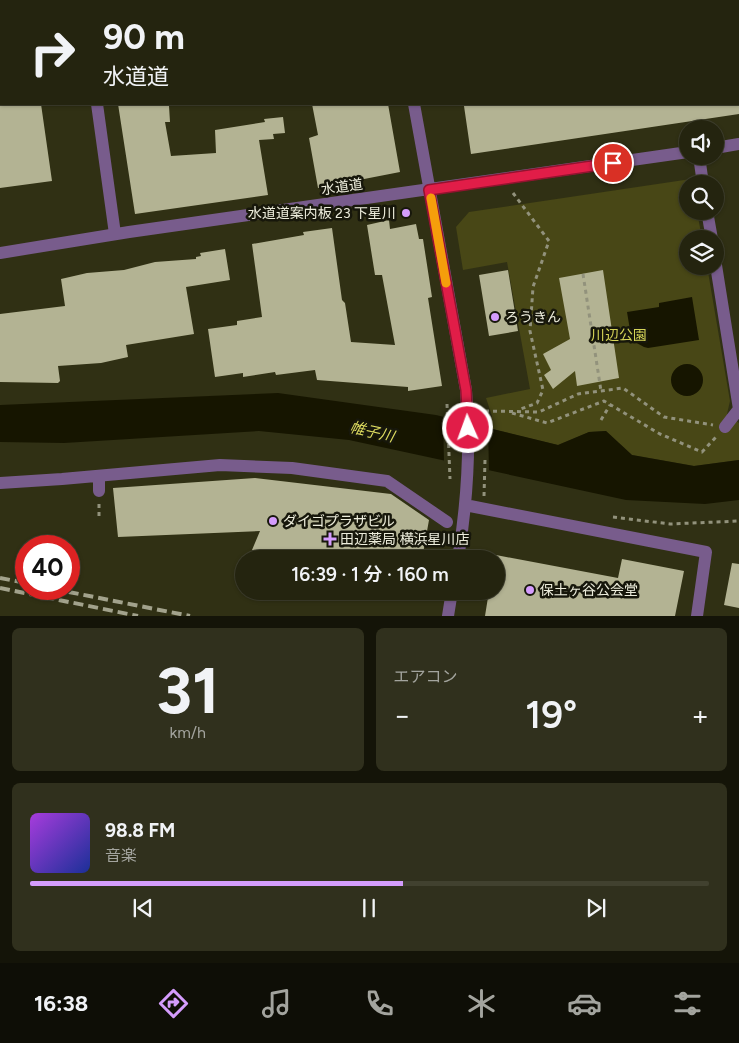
<!DOCTYPE html>
<html lang="ja">
<head>
<meta charset="utf-8">
<style>
  body { margin:0; font-family:Figtree,"Noto Sans JP",sans-serif; background:#30301d; color:#f1f3f6; height:100vh; display:flex; flex-direction:column; font-size:19px; white-space:nowrap }
  * { box-sizing:border-box; margin:0 }
  p { font-size:16px; color:#a3a49e }
  .icon { flex:none; width:28px; height:28px; fill:none; stroke:currentColor; stroke-width:2; stroke-linecap:round; stroke-linejoin:round }
  .map { position:relative; height:616px; overflow:hidden }
  .sheet { display:flex; flex-direction:column; gap:12px; padding:12px; background:#141408; flex:1 }
  .sheet>* { flex:none }
  .top-card { position:absolute; left:0px; top:0px; width:740px; height:105px; box-shadow:0 1px 4px #0004,0 0 0 1px #41412f; background:#24240f; color:#f1f3f6; overflow:hidden }
  .fabs { position:absolute; left:679px; top:120px; display:grid; gap:10px }
  .fabs a { display:grid; place-items:center; width:45px; height:45px; border-radius:50%; background:#24240f; box-shadow:0 1px 4px #0004,0 0 0 1px #41412f; font-size:25px }
  .speed { position:absolute; left:15px; top:535px; display:flex; gap:10px; font-size:25px; font-weight:700; text-align:center }
  .speed>* { display:grid; place-content:center; width:65px; height:65px; border-radius:50%; background:#24240f; box-shadow:0 1px 4px #0004,0 0 0 1px #41412f; line-height:1 }
  .speed .limit { border:8px solid #d22; background:#fff; color:#111 }
  .pin { position:absolute; display:grid; place-items:center; width:42px; height:42px; color:#fff; margin:-21px; border:2px solid #fff; border-radius:50%; box-shadow:0 1px 5px #0007 }
  .me { position:absolute; width:55px; margin:-28px; rotate:358deg; stroke-linejoin:round; filter:drop-shadow(0 0 4px #0008) }
  .turn { display:flex; align-items:center; gap:18px; height:105px; padding:0 20px; font-size:22px }
  .turn .icon { width:65px; height:65px; stroke-width:2.5 }
  .turn b { display:block; font-size:35px; line-height:42px }
  .big { font-size:38px; font-weight:600; line-height:1.1 }
  .sheet .widget { flex:1; display:flex; flex-direction:column; justify-content:center; gap:8px; min-width:0; padding:0 18px; border-radius:8px; background:#30301d }
  .sheet .dial { align-items:center; gap:0 }
  .dial b { font-size:65px; line-height:1 }
  .song { display:flex; align-items:center; gap:15px }
  .cover { width:60px; height:60px; border-radius:8px; background:linear-gradient(135deg,hsl(280 70% 55%),hsl(230 70% 35%)) }
  .played { height:5px; border-radius:2px; background:linear-gradient(90deg,#d49cfc 55%,#41412f 55%) }
  .keys { display:flex; justify-content:space-around; direction:ltr }
  .heat { display:flex; justify-content:space-between; align-items:center; font-size:28px; direction:ltr }
  .sheet .tiles { flex:1; display:grid; gap:12px; grid-template-columns:1fr 1fr }
  .widget:last-child { grid-column:span 2 }
  .trip { position:absolute; left:235px; top:550px; width:270px; height:50px; border-radius:25px; background:#24240f; box-shadow:0 1px 4px #0004,0 0 0 1px #41412f; font-weight:600; line-height:50px; text-align:center }
  .menu { display:flex; height:80px; justify-content:space-around; align-items:center; background:#0e0e06; color:#a3a49e }
  .menu .icon { width:35px; height:35px }
  .menu .on { color:#d49cfc }
  .menu b { font-size:22px; color:#f1f3f6 }
  .map>svg:first-child { display:block }
  .green { fill:#484716 }
  .water { fill:#161500 }
  .pier { fill:#303014 }
  .building { fill:#b3b393 }
  .lines { fill:none; stroke-linecap:round; stroke-linejoin:round }
  .path { stroke:#92927c; stroke-width:3; stroke-dasharray:4 4; stroke-linecap:butt }
  .minor { stroke:#785c8c; stroke-width:12 }
  .rail { stroke:#a2a28c; stroke-width:4; stroke-dasharray:10 5; stroke-linecap:butt }
  .route-casing { stroke:#92132f; stroke-width:12 }
  .route { stroke:#e11d48; stroke-width:9 }
  .slow { stroke:#f59e0b; stroke-width:9 }
  .poi-dot { fill:#d49cfc; stroke:#17170b; stroke-width:2 }
  .labels { text-anchor:middle; dominant-baseline:central; stroke-width:5; stroke-linejoin:round; paint-order:stroke }
  .street-label { font-size:14px; fill:#ededdc; stroke:#17170b }
  .poi-label { font-size:14px; fill:#ededdc; stroke:#17170b; text-anchor:start }
  .park-label { font-size:14px; fill:#d6d557; stroke:#17170b }
  .water-label { font-size:15px; font-style:italic; fill:#dfdd60; stroke:#17170b }
</style>
</head>
<body>
<div class="map">
<svg width="739" height="616" viewBox="0 0 739 616">
  <rect width="100%" height="100%" fill="#303014"/>
  <path class="green" d="M 691,179 L 692,184 L 688,184 L 688,211 L 697,211 L 702,239 L 688,239 L 688,266 L 707,266 L 730,401 L 727,414 L 739,423 L 739,460 L 694,466 L 632,455 L 606,431 L 589,432 L 558,445 L 492,429 L 492,416 L 486,398 L 530,389 L 507,262 L 463,270 L 456,227 L 469,212 Z"/>
  <path class="water" d="M 692,297 L 699,340 L 648,348 L 644,347 L 633,341 L 631,336 L 627,312 L 659,307 L 659,303 Z
    M671 380a16 16 0 1 1 32 0a16 16 0 1 1-32 0Z
    M 278,393 L 436,415 L 558,445 L 589,432 L 606,431 L 632,455 L 694,466 L 739,460 L 739,500 L 705,504 L 626,500 L 349,440 L 259,431 L 64,443 L 0,442 L 0,405 Z"/>
  <path class="pier" d="M 443,414 L 488,425 L 489,473 L 444,463 Z"/>
  <path class="building" d="M 0,104 L 41,104 L 52,181 L 0,188 Z
    M 118,104 L 164,104 L 165,106 L 169,106 L 170,122 L 165,122 L 171,156 L 216,153 L 215,130 L 265,122 L 264,119 L 283,117 L 285,133 L 273,134 L 274,139 L 259,140 L 268,195 L 135,214 Z
    M 312,104 L 388,104 L 400,172 L 318,188 L 309,138 L 318,135 Z
    M 478,104 L 739,104 L 739,114 L 471,154 L 464,106 Z
    M 389,220 L 390,229 L 416,224 L 419,239 L 423,239 L 432,297 L 428,298 L 442,386 L 408,391 L 408,387 L 317,380 L 315,370 L 276,375 L 275,372 L 243,377 L 243,373 L 215,377 L 208,329 L 237,325 L 237,321 L 262,317 L 252,244 L 304,235 L 303,232 L 332,228 L 342,300 L 345,303 L 351,342 L 395,345 L 382,275 L 375,275 L 367,225 Z
    M 225,249 L 230,280 L 186,287 L 194,334 L 126,345 L 128,357 L 101,363 L 58,366 L 60,381 L 58,383 L 0,382 L 0,314 L 65,306 L 61,279 L 87,273 L 124,270 L 155,262 L 196,259 L 196,257 L 201,256 L 200,253 Z
    M 508,270 L 518,331 L 489,336 L 479,275 Z
    M 603,270 L 619,378 L 577,386 L 575,371 L 553,389 L 544,375 L 551,370 L 543,354 L 570,339 L 559,278 Z
    M 255,478 L 391,494 L 429,520 L 422,559 L 285,559 L 252,550 L 260,531 L 118,537 L 113,488 Z
    M 496,555 L 618,578 L 622,559 L 684,571 L 675,616 L 485,616 L 489,591 L 496,591 Z
    M 732,563 L 739,564 L 739,608 L 724,605 Z"/>
  <g class="lines">
    <path class="path" d="M 513,193 L 549,241 L 533,287 L 530,331 L 543,390 L 537,403 L 518,410
      M 583,274 L 601,391
      M 447,404 L 450,479
      M 485,411 L 539,412 L 578,394 L 623,388 L 664,417 L 713,425
      M 512,413 L 547,423 L 604,401 L 660,434 L 702,452 L 716,437
      M 601,420 L 610,405
      M 484,496 L 485,460
      M 99,504 L 99,519
      M 613,517 L 670,524 L 739,521"/>
    <path class="minor" d="M 58,0 L 58,1
      M 83,0 L 83,1
      M 397,0 L 397,1
      M 97,104 L 115,234
      M 414,104 L 466,390 C 471,446 467,503 458,559
      M 715,148 L 739,144
      M 699,156 L 703,184
      M 707,211 L 712,239
      M 0,253 L 129,232 L 688,152
      M 715,259 L 739,409 L 725,427
      M 0,483 L 62,479 L 220,465 L 292,468 L 387,481 L 447,522
      M 99,491 L 99,476
      M 465,505 L 706,552 L 697,616
      M 448,616 L 452,591"/>
    <path class="rail" d="M 0,578 L 26,583
      M 0,588 L 138,616
      M 54,589 L 190,616"/>
  </g>
  <g class="lines">
    <g class="route-casing">
      <path id="route" d="M 468,428 L 466,390 L 429,190 L 613,163"/>
    </g>
    <use href="#route" class="route"/>
    <path class="slow" d="M 431,198 L 446,283"/>
  </g>
  <g class="poi-dot">
    <circle cx="406" cy="213" r="5"/>
    <circle cx="495" cy="317" r="5"/>
    <circle cx="273" cy="521" r="5"/>
    <path d="M327.5 531.5h5v5h5v5h-5v5h-5v-5h-5v-5h5z"/>
    <circle cx="530" cy="590" r="5"/>
  </g>
  <g class="labels">
    <g class="street-label">
      <text transform="translate(342 187) rotate(-8)">水道道</text>
    </g>
    <g class="poi-label">
      <text x="396" y="213" text-anchor="end">水道道案内板 23 下星川</text>
      <text x="505" y="317">ろうきん</text>
      <text x="283" y="521">ダイゴプラザビル</text>
      <text x="340" y="539">田辺薬局 横浜星川店</text>
      <text x="540" y="590">保土ヶ谷公会堂</text>
    </g>
    <g class="park-label">
      <text x="619" y="335">川辺公園</text>
    </g>
    <g class="water-label">
      <text transform="translate(372 432) rotate(13)">帷子川</text>
    </g>
  </g>
</svg>
<div class="fabs">
<a><svg class="icon" aria-label="sound" viewBox="0 0 24 24"><path d="M4 9h4l5-4v14l-5-4H4zM17 9q2 3 0 6"/></svg></a>
<a><svg class="icon" aria-label="search" viewBox="0 0 24 24"><circle cx="10" cy="10" r="6"/><path d="M15 15l6 6"/></svg></a>
<a><svg class="icon" aria-label="layers" viewBox="0 0 24 24"><path d="M12 4l9 5-9 5-9-5zM3 14l9 5 9-5"/></svg></a>
</div>
<div class="speed"><div class="limit">40</div></div>
<div class="pin" style="left:613px;top:163px;background:#d93025"><svg class="icon" aria-label="arrive" viewBox="0 0 24 24"><path d="M6 21V4h12l-3 4 3 4H6"/></svg></div>
<svg class="me" style="left:468px;top:428px" viewBox="-20 -20 40 40"><circle r="17" fill="#e11d48" stroke="#fff" stroke-width="3"/><path d="M0-11L8 9 0 5-8 9z" fill="#fff"/></svg>
<div class="trip">16:39 · 1 分 · 160 m</div>
<div class="top-card">
<div class="turn"><svg class="icon" aria-label="right" viewBox="0 0 24 24"><path d="M7 20v-9h11M14 6l5 5-5 5"/></svg><div><b>90 m</b>水道道</div></div>
</div>
</div>
<section class="sheet">
<div class="tiles">
<div class="widget dial"><b>31</b><p>km/h</p></div>
<div class="widget"><p>エアコン</p>
<div class="heat"><a>−</a><b class="big">19°</b><a>+</a></div>
</div>
<div class="widget">
<div class="song"><i class="cover"></i><div><b>98.8 FM</b><p>音楽</p></div></div>
<div class="played"></div>
<div class="keys"><svg class="icon" aria-label="previous" viewBox="0 0 24 24"><path d="M18 5L8 12l10 7zM5 5v14"/></svg><svg class="icon" aria-label="pause" viewBox="0 0 24 24"><path d="M8 5v14M16 5v14"/></svg><svg class="icon" aria-label="next" viewBox="0 0 24 24"><path d="M6 5l10 7-10 7zM19 5v14"/></svg></div>
</div>
</div>
</section>
<nav class="menu">
<b>16:38</b>
<svg class="icon on" aria-label="directions" viewBox="0 0 24 24"><path d="M12 3l9 9-9 9-9-9zM9 14v-3h6M13 9l2 2-2 2"/></svg>
<svg class="icon" aria-label="music" viewBox="0 0 24 24"><path d="M9 18V5l10-2v13"/><circle cx="6" cy="18" r="3"/><circle cx="16" cy="16" r="3"/></svg>
<svg class="icon" aria-label="phone" viewBox="0 0 24 24"><path d="M5 4h4l2 5-3 2q2 4 5 5l2-3 5 2v4C11 20 4 13 5 4z"/></svg>
<svg class="icon" aria-label="climate" viewBox="0 0 24 24"><path d="M12 3v18M4 7l16 10M4 17L20 7"/></svg>
<svg class="icon" aria-label="car" viewBox="0 0 24 24"><path d="M5 17H2v-5l4-1 3-4h7l3 4 3 1v5h-3M9 17h6M6 11h13"/><circle cx="7" cy="17" r="2"/><circle cx="17" cy="17" r="2"/></svg>
<svg class="icon" aria-label="filters" viewBox="0 0 24 24"><path d="M4 7h16M4 17h16"/><circle cx="9" cy="7" r="2"/><circle cx="15" cy="17" r="2"/></svg>
</nav>
</body>
</html>
